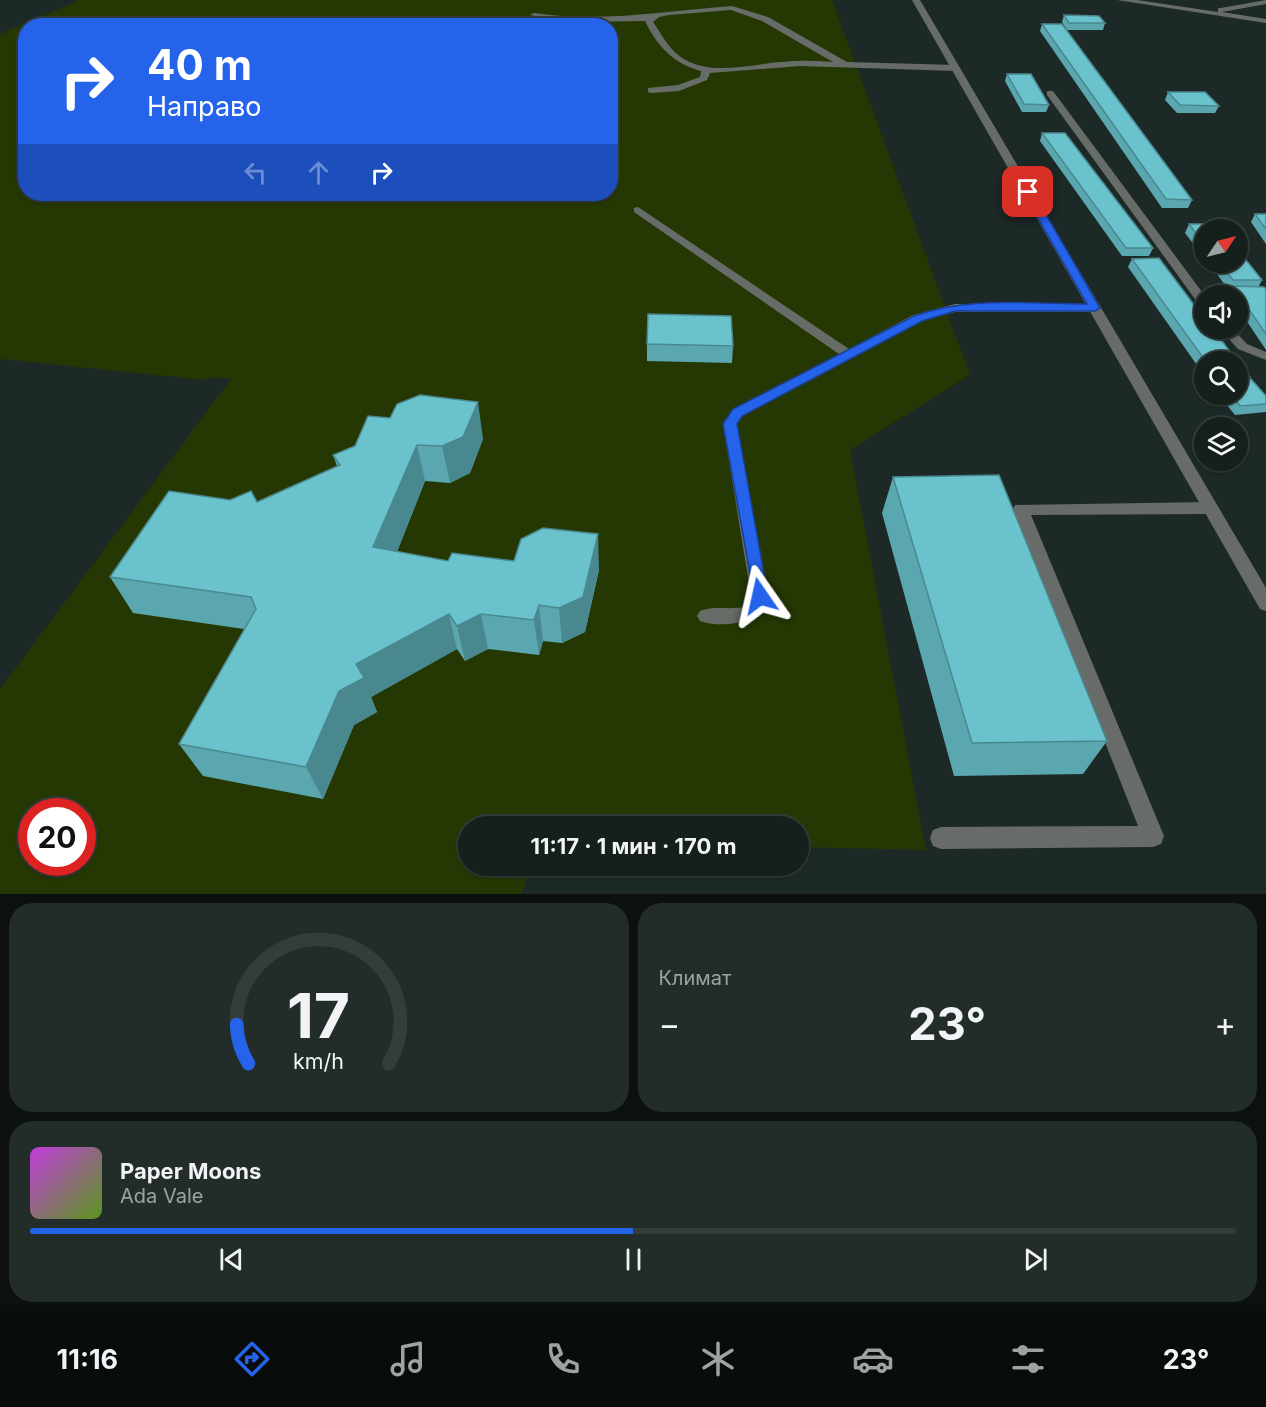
<!DOCTYPE html>
<html lang="ru">
<head>
<meta charset="utf-8">
<style>
  body { margin:0; font-family:Inter,sans-serif; background:#222c29; color:#f1f3f6; height:100vh; display:flex; flex-direction:column; font-size:22px; white-space:nowrap }
  * { box-sizing:border-box; margin:0 }
  p { font-size:20px; color:#9da2a3 }
  .icon { flex:none; width:33px; height:33px; fill:none; stroke:currentColor; stroke-width:2; stroke-linecap:round; stroke-linejoin:round }
  .map { position:relative; height:894px; overflow:hidden }
  .side { display:flex; flex-direction:column; gap:9px; padding:9px; background:#0c110f; flex:1 }
  .side>* { flex:none }
  .banner { position:absolute; left:18px; top:18px; width:600px; height:183px; border-radius:24px; box-shadow:0 2px 4px #0004,0 0 0 2px #343d3b; background:#2563eb; color:#fff; overflow:hidden }
  .needle { width:39px; rotate:55deg }
  .tools { position:absolute; left:1194px; top:219px; display:grid; gap:12px }
  .tools a { display:grid; place-items:center; width:54px; height:54px; border-radius:50%; background:#151f1c; box-shadow:0 2px 4px #0004,0 0 0 2px #343d3b; font-size:30px }
  .speed { position:absolute; left:18px; top:798px; display:flex; gap:12px; font-size:30px; font-weight:700; text-align:center }
  .speed>* { display:grid; place-content:center; width:78px; height:78px; border-radius:50%; background:#151f1c; box-shadow:0 2px 4px #0004,0 0 0 2px #343d3b; line-height:1 }
  .speed .limit { border:9px solid #d22; background:#fff; color:#111 }
  .pin { position:absolute; display:grid; place-items:center; width:51px; height:51px; color:#fff; margin:-26px; border-radius:12px; box-shadow:0 3px 9px #0006 }
  .me { position:absolute; width:66px; margin:-33px; rotate:349deg; stroke-linejoin:round; filter:drop-shadow(0 0 4px #0008) }
  .turn { display:flex; align-items:center; gap:21px; height:126px; padding:0 30px; font-size:27px }
  .turn .icon { width:78px; height:78px; stroke-width:2.5 }
  .turn b { display:block; font-size:42px; line-height:51px }
  .lanes { display:flex; align-items:center; height:57px; padding:0 30px; background:#0003; justify-content:center; gap:30px; direction:ltr }
  .lanes .off { opacity:.35 }
  .big { font-size:45px; font-weight:700; line-height:1.1 }
  .side .card { flex:1; display:flex; flex-direction:column; justify-content:center; gap:9px; min-width:0; padding:0 21px; border-radius:24px; background:#222c29 }
  .side .dial { align-items:center; gap:0 }
  .dial svg { height:156px; overflow:visible; fill:none; stroke:#343d3b; stroke-width:7; stroke-linecap:round; text-anchor:middle }
  .dial text { fill:#f1f3f6; stroke:none }
  .song { display:flex; align-items:center; gap:18px }
  .cover { width:72px; height:72px; border-radius:9px; background:linear-gradient(135deg,hsl(290 70% 55%),hsl(90 70% 35%)) }
  .played { height:6px; border-radius:3px; background:linear-gradient(90deg,#2563eb 50%,#343d3b 50%) }
  .keys { display:flex; justify-content:space-around; direction:ltr }
  .heat { display:flex; justify-content:space-between; align-items:center; font-size:33px; direction:ltr }
  .side .tiles { flex:1; display:grid; gap:9px; grid-template-columns:1fr 1fr }
  .card:last-child { grid-column:span 2 }
  .trip { position:absolute; left:458px; top:816px; width:351px; height:60px; border-radius:30px; background:#151f1c; box-shadow:0 2px 4px #0004,0 0 0 2px #343d3b; font-weight:700; line-height:60px; text-align:center }
  .tabs { display:flex; height:96px; justify-content:space-around; align-items:center; background:#080c0b; color:#9da2a3 }
  .tabs .icon { width:42px; height:42px }
  .tabs .on { color:#2563eb }
  .tabs b { font-size:27px; color:#f1f3f6 }
  .map>svg:first-child { display:block }
  .green { fill:#253803; fill-rule:evenodd }
  .lines { fill:none; stroke-linecap:round; stroke-linejoin:round }
  .service { fill:#676c68; fill-rule:evenodd }
  .minor { fill:#676c68; fill-rule:evenodd }
  .wall { fill:#5ba7b0 }
  .shaded-wall { fill:#4a8890 }
  .building { fill:#6ac2cd; stroke:#4a8890; stroke-width:1.5 }
  .route { fill:#2563eb; stroke:#184099; stroke-width:1.5 }
</style>
</head>
<body>
<div class="map">
<svg width="1266" height="894" viewBox="0 0 1266 894">
  <rect width="100%" height="100%" fill="#1c2926"/>
  <path class="green" d="M 76,0 L 832,0 L 970,375 L 850,450 L 926,850 L 798,847 L 798,826 L 468,826 L 468,866 L 530,866 L 522,894 L 0,894 L 0,689 L 231,379 L 210,377 L 206,380 L 0,359 L 0,34 L 78,1 ZM 26,26 L 610,26 L 610,194 L 26,194 ZM 32,812 L 82,812 L 82,862 L 32,862 Z"/>
  <g class="lines">
    <path class="service" d="M 1117,0 L 1137,0 L 1218,12 L 1218,8 L 1221,8 L 1266,0 L 1266,4 L 1222,12 L 1266,19 L 1266,23 Z
      M 732,6 L 768,17 L 847,62 L 956,65 L 960,68 L 956,71 L 800,66 L 710,73 L 707,80 L 679,91 L 651,93 L 648,92 L 648,88 L 678,85 L 700,77 L 701,71 C 674,64 657,46 645,21 L 565,22 L 530,15 L 534,13 C 601,23 665,11 732,6 ZM 731,10 L 762,21 L 833,62 C 816,61 799,60 782,62 C 749,64 707,78 678,55 C 667,46 661,33 653,22 L 659,17 L 669,15 Z
      M 1047,91 L 1053,91 L 1205,296 L 1204,307 L 1200,306 L 1047,95 Z
      M 638,207 L 849,349 L 913,315 L 955,304 L 1095,304 L 1101,308 L 1095,312 L 955,312 L 923,321 L 743,416 L 737,425 L 738,438 L 769,596 L 760,616 C 741,623 720,628 700,621 L 697,616 L 700,611 C 715,605 731,611 747,606 L 751,596 L 723,424 L 733,410 L 839,354 L 634,212 L 634,208 Z
      M 1219,328 L 1232,328 L 1247,344 L 1266,352 L 1266,360 L 1238,349 Z
      M 1210,502 L 1216,504 L 1218,508 L 1216,512 L 1210,514 L 1031,515 L 1164,836 L 1161,844 L 1153,847 L 941,849 L 933,846 L 930,838 L 933,830 L 941,827 L 1138,826 L 1013,509 L 1015,505 Z"/>
    <path class="minor" d="M 912,0 L 920,0 L 1266,588 L 1266,611 L 1260,609 Z"/>
  </g>
  <path class="wall" d="M 1064,15 L 1105,23 L 1103,30 L 1067,30 L 1062,22 Z
    M 1042,24 L 1192,200 L 1188,208 L 1162,208 L 1040,31 Z
    M 1007,74 L 1049,105 L 1046,112 L 1022,112 L 1005,81 Z
    M 1168,92 L 1219,106 L 1215,113 L 1177,113 L 1165,100 Z
    M 1042,133 L 1153,248 L 1149,256 L 1122,256 L 1040,141 Z
    M 1255,214 L 1266,214 L 1266,244 L 1251,222 Z
    M 1189,224 L 1204,230 L 1204,258 L 1185,233 Z
    M 1132,259 L 1235,359 L 1234,362 L 1204,362 L 1204,368 L 1199,368 L 1128,267 Z
    M 1208,262 L 1238,262 L 1262,280 L 1259,286 L 1266,289 L 1266,350 L 1238,308 L 1238,296 L 1229,296 L 1228,294 L 1231,289 L 1228,289 Z
    M 647,344 L 733,346 L 732,363 L 647,361 Z
    M 1238,365 L 1250,377 L 1249,379 L 1266,396 L 1266,412 L 1235,415 L 1218,394 L 1238,394 Z
    M 483,439 L 470,473 L 450,483 L 425,481 L 397,552 L 448,561 L 599,570 L 585,632 L 562,643 L 543,641 L 539,655 L 488,649 L 465,661 L 457,649 L 371,697 L 377,712 L 354,725 L 323,799 L 203,776 L 179,744 L 244,629 L 133,613 L 110,577 L 230,500 L 257,502 L 337,466 L 333,455 L 355,446 Z
    M 893,477 L 1107,741 L 1083,774 L 954,776 L 882,513 Z"/>
  <path class="shaded-wall" d="M 478,402 L 483,439 L 470,473 L 450,483 L 442,446 Z
    M 417,445 L 425,481 L 384,584 L 373,547 Z
    M 598,534 L 599,570 L 585,632 L 562,643 L 559,608 Z
    M 539,605 L 543,641 L 539,655 L 534,620 Z
    M 449,614 L 457,649 L 371,697 L 377,712 L 354,725 L 323,799 L 306,767 L 339,691 L 356,664 Z
    M 481,614 L 488,649 L 465,661 L 457,626 Z"/>
  <path class="building" d="M 1064,15 L 1099,16 L 1105,23 L 1069,23 Z
    M 1042,24 L 1062,24 L 1192,200 L 1166,199 Z
    M 1007,74 L 1031,74 L 1049,105 L 1024,104 Z
    M 1168,92 L 1205,92 L 1219,106 L 1180,105 Z
    M 1042,133 L 1065,133 L 1153,248 L 1126,248 Z
    M 1255,214 L 1266,214 L 1266,229 Z
    M 1189,224 L 1216,224 L 1220,230 L 1204,230 L 1204,244 Z
    M 1238,250 L 1262,280 L 1233,280 L 1219,262 L 1238,262 Z
    M 1159,258 L 1204,318 L 1204,328 L 1213,328 L 1235,359 L 1204,359 L 1132,259 Z
    M 1233,286 L 1264,287 L 1266,289 L 1266,334 Z
    M 648,314 L 731,316 L 733,346 L 647,344 Z
    M 1238,365 L 1240,365 L 1250,377 L 1238,377 Z
    M 1251,379 L 1266,396 L 1266,404 L 1240,406 L 1231,394 L 1238,394 L 1238,380 Z
    M 420,395 L 478,402 L 463,437 L 442,446 L 417,445 L 373,547 L 448,561 L 452,553 L 514,561 L 521,539 L 543,528 L 598,534 L 583,597 L 559,608 L 539,605 L 534,620 L 481,614 L 457,626 L 449,614 L 356,664 L 364,678 L 339,691 L 306,767 L 179,744 L 256,609 L 251,597 L 110,577 L 169,491 L 230,500 L 251,491 L 257,502 L 340,465 L 333,455 L 355,446 L 368,416 L 390,418 L 397,404 Z
    M 999,475 L 1107,741 L 972,743 L 893,477 Z"/>
  <path class="route" d="M 1028,189 L 1033,192 L 1100,308 L 1095,311 L 955,311 L 922,321 L 742,416 L 737,424 L 768,596 L 760,603 L 755,601 L 723,424 L 733,409 L 914,316 C 968,296 1030,304 1087,304 L 1023,192 Z"/>
</svg>
<div class="tools">
<a><svg class="needle" viewBox="-14 -14 28 28"><path d="M0-13l5 13h-10z" fill="#e53935"/><path d="M0 13l5-13h-10z" fill="#9da2a3"/></svg></a>
<a><svg class="icon" aria-label="sound" viewBox="0 0 24 24"><path d="M4 9h4l5-4v14l-5-4H4zM17 9q2 3 0 6"/></svg></a>
<a><svg class="icon" aria-label="search" viewBox="0 0 24 24"><circle cx="10" cy="10" r="6"/><path d="M15 15l6 6"/></svg></a>
<a><svg class="icon" aria-label="layers" viewBox="0 0 24 24"><path d="M12 4l9 5-9 5-9-5zM3 14l9 5 9-5"/></svg></a>
</div>
<div class="speed"><div class="limit">20</div></div>
<div class="pin" style="left:1028px;top:192px;background:#d93025"><svg class="icon" aria-label="arrive" viewBox="0 0 24 24"><path d="M6 21V4h12l-3 4 3 4H6"/></svg></div>
<svg class="me" style="left:760px;top:596px" viewBox="-20 -20 40 40"><path d="M0-17L14 15 0 8-14 15z" fill="#2563eb" stroke="#fff" stroke-width="4"/></svg>
<div class="trip">11:17 · 1 мин · 170 m</div>
<div class="banner">
<div class="turn"><svg class="icon" aria-label="right" viewBox="0 0 24 24"><path d="M7 20v-9h11M14 6l5 5-5 5"/></svg><div><b>40 m</b>Направо</div></div>
<div class="lanes"><svg class="icon off" aria-label="left" viewBox="0 0 24 24"><path d="M17 20v-9H6M10 6l-5 5 5 5"/></svg><svg class="icon off" aria-label="ahead" viewBox="0 0 24 24"><path d="M12 20V5M6 11l6-6 6 6"/></svg><svg class="icon" aria-label="right" viewBox="0 0 24 24"><path d="M7 20v-9h11M14 6l5 5-5 5"/></svg></div>
</div>
</div>
<section class="side">
<div class="tiles">
<div class="card dial"><svg viewBox="0 0 100 80">
<path d="M14 69A42 42 0 1 1 86 69"/>
<path d="M14 69A42 42 0 0 1 8 49" stroke="#2563eb"/>
<text x="50" y="56" font-size="32" font-weight="700">17</text>
<text x="50" y="72" font-size="11">km/h</text>
</svg></div>
<div class="card"><p>Климат</p>
<div class="heat"><a>−</a><b class="big">23°</b><a>+</a></div>
</div>
<div class="card">
<div class="song"><i class="cover"></i><div><b>Paper Moons</b><p>Ada Vale</p></div></div>
<div class="played"></div>
<div class="keys"><svg class="icon" aria-label="previous" viewBox="0 0 24 24"><path d="M18 5L8 12l10 7zM5 5v14"/></svg><svg class="icon" aria-label="pause" viewBox="0 0 24 24"><path d="M8 5v14M16 5v14"/></svg><svg class="icon" aria-label="next" viewBox="0 0 24 24"><path d="M6 5l10 7-10 7zM19 5v14"/></svg></div>
</div>
</div>
</section>
<nav class="tabs">
<b>11:16</b>
<svg class="icon on" aria-label="directions" viewBox="0 0 24 24"><path d="M12 3l9 9-9 9-9-9zM9 14v-3h6M13 9l2 2-2 2"/></svg>
<svg class="icon" aria-label="music" viewBox="0 0 24 24"><path d="M9 18V5l10-2v13"/><circle cx="6" cy="18" r="3"/><circle cx="16" cy="16" r="3"/></svg>
<svg class="icon" aria-label="phone" viewBox="0 0 24 24"><path d="M5 4h4l2 5-3 2q2 4 5 5l2-3 5 2v4C11 20 4 13 5 4z"/></svg>
<svg class="icon" aria-label="climate" viewBox="0 0 24 24"><path d="M12 3v18M4 7l16 10M4 17L20 7"/></svg>
<svg class="icon" aria-label="car" viewBox="0 0 24 24"><path d="M5 17H2v-5l4-1 3-4h7l3 4 3 1v5h-3M9 17h6M6 11h13"/><circle cx="7" cy="17" r="2"/><circle cx="17" cy="17" r="2"/></svg>
<svg class="icon" aria-label="filters" viewBox="0 0 24 24"><path d="M4 7h16M4 17h16"/><circle cx="9" cy="7" r="2"/><circle cx="15" cy="17" r="2"/></svg>
<b>23°</b>
</nav>
</body>
</html>
